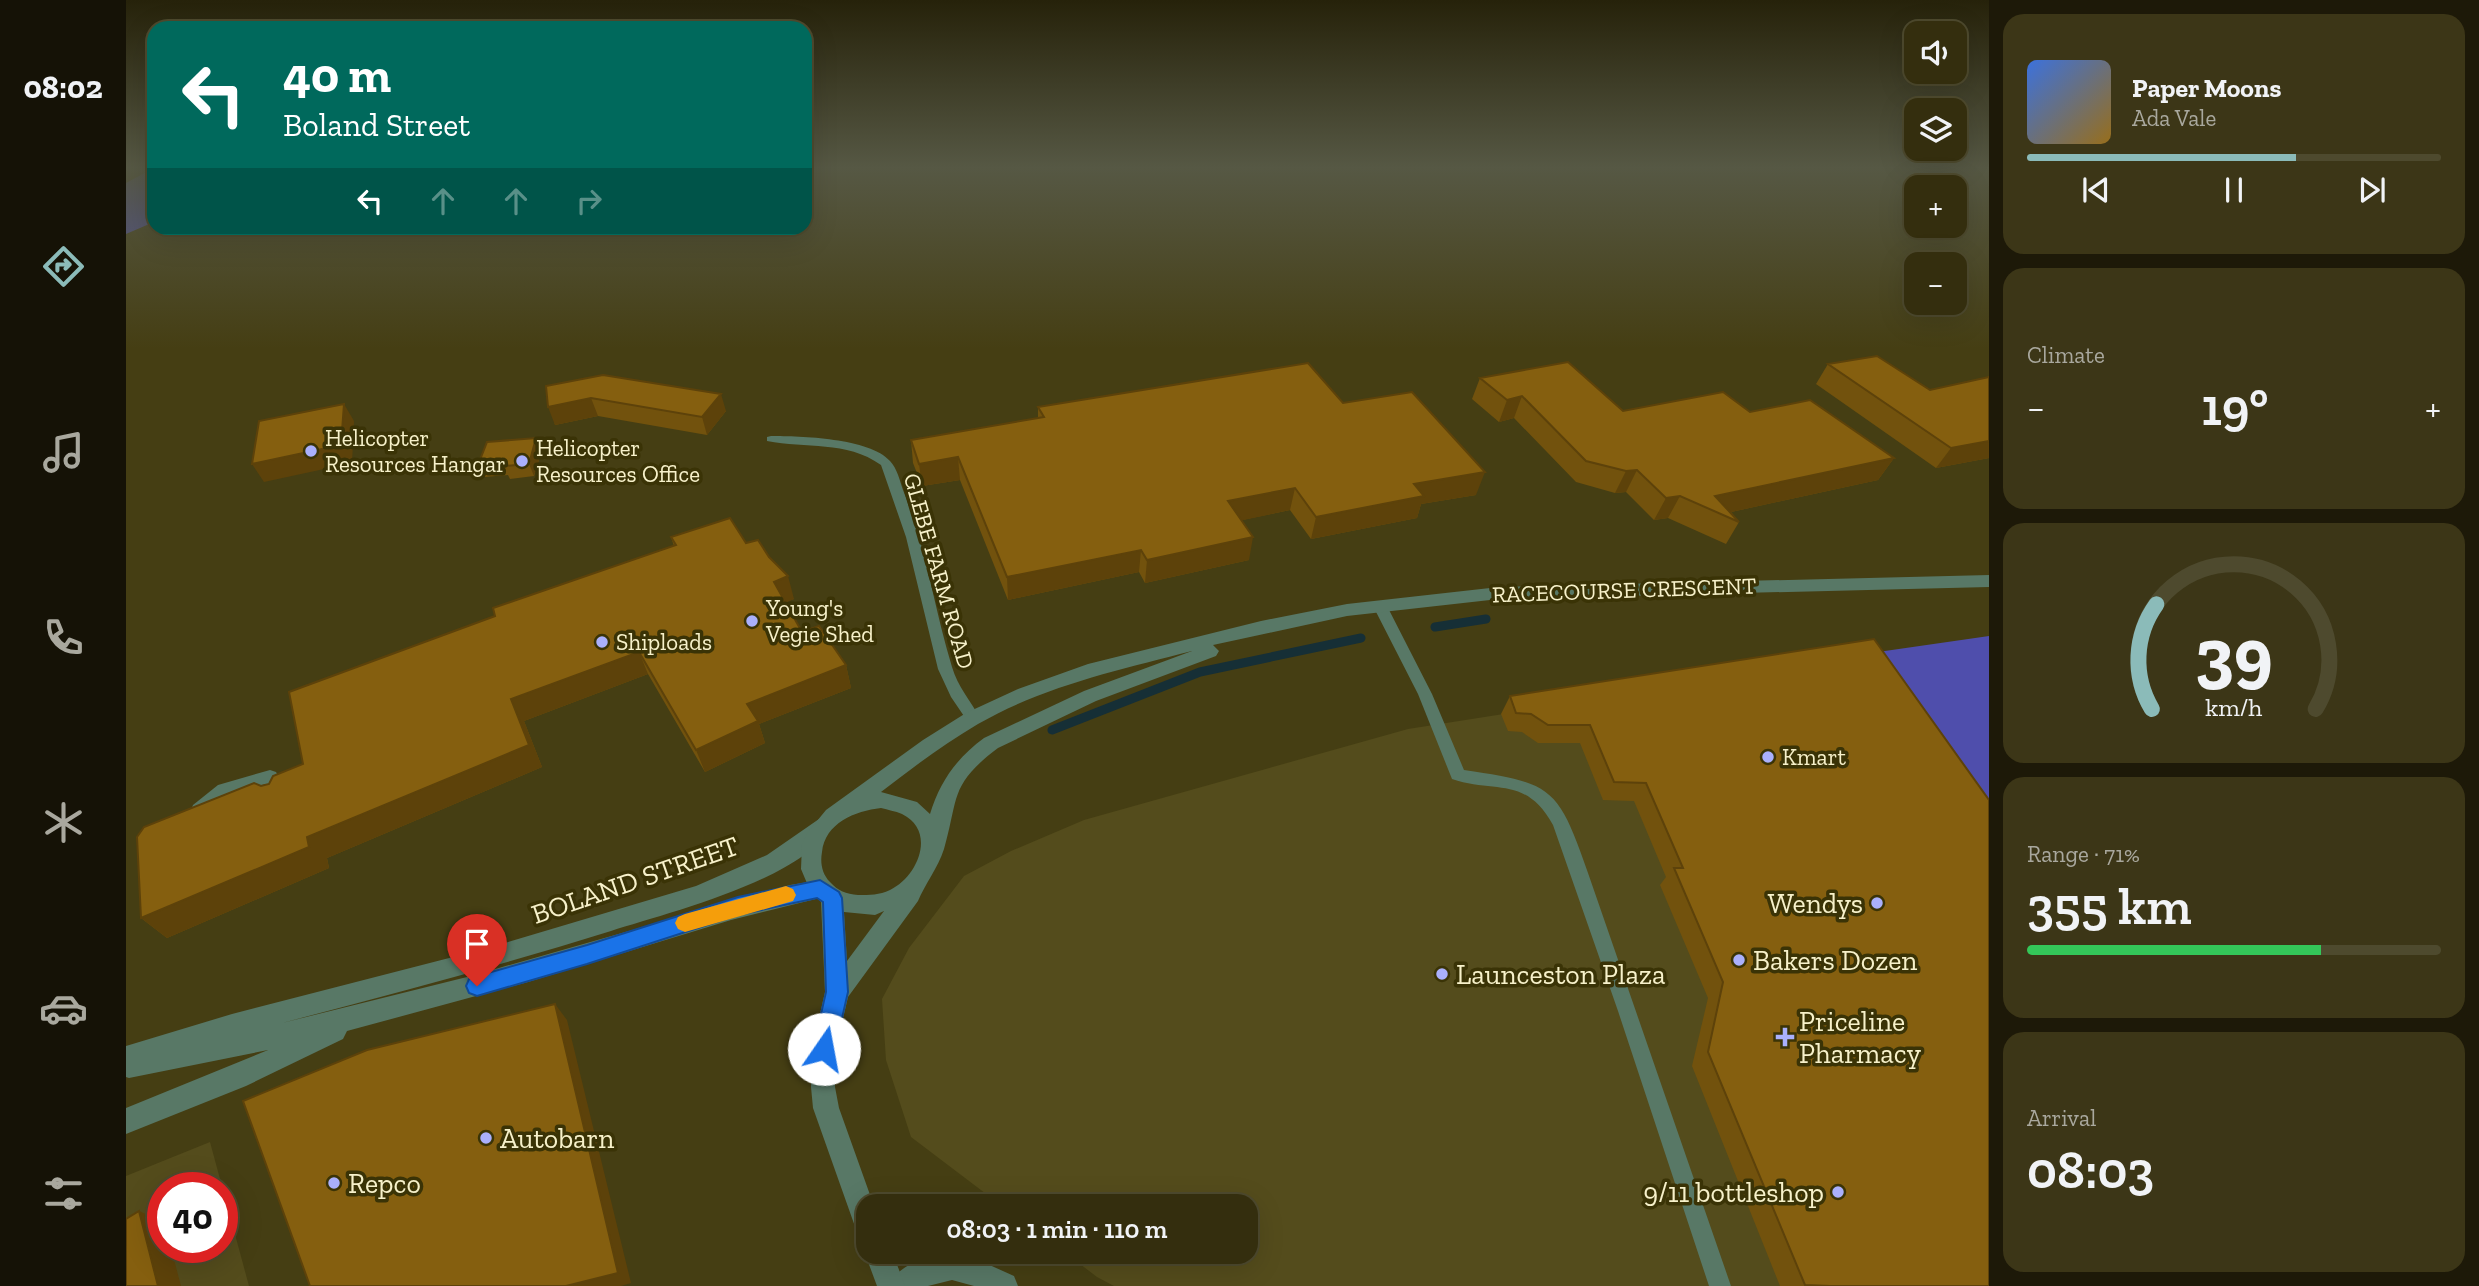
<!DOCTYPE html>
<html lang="en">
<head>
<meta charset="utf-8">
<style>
  body { margin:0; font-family:"Zilla Slab",serif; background:#3c3617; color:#f1f3f6; height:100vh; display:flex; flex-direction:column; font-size:26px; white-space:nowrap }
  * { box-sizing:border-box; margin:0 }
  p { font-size:23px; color:#a9a89e }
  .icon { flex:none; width:38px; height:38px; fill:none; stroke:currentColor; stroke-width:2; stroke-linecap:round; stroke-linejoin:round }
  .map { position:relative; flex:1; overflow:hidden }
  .details { display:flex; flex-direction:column; gap:14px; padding:14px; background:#1d1908; width:490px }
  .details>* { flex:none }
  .banner { position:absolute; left:21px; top:21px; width:665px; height:214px; border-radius:21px; box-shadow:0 7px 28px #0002,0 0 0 2px #4e4a2e; background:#00695c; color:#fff; overflow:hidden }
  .buttons { position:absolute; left:1778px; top:21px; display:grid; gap:14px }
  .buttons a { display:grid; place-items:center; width:63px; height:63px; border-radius:14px; background:#342e0e; box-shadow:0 7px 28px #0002,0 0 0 2px #4e4a2e; font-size:35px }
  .speed { position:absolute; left:21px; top:1172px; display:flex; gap:14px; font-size:35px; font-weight:700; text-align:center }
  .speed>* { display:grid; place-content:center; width:91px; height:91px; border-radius:50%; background:#342e0e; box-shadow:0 7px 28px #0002,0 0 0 2px #4e4a2e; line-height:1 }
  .speed .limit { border:10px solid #d22; background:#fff; color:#111 }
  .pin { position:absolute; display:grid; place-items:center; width:60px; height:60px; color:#fff; margin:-72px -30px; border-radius:50% 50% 50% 0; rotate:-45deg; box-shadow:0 0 7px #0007 }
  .pin .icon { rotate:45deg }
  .me { position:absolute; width:77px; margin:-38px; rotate:12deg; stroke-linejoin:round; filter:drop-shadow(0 0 5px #0008) }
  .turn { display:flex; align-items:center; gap:24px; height:147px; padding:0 21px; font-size:32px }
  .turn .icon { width:91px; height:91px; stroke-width:2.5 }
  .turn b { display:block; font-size:49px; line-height:60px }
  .lanes { display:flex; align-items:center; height:66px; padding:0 21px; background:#0003; justify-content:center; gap:35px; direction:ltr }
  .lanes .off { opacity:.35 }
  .big { font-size:52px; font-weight:600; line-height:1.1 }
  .details .tile { flex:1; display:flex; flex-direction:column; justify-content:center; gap:10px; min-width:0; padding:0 24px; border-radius:21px; background:#3c3617 }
  .details .dial { align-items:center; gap:0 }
  .dial svg { height:182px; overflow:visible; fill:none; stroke:#4e4a2e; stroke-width:7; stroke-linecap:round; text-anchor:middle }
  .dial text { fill:#f1f3f6; stroke:none }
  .song { display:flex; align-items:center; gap:21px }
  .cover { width:84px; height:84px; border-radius:10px; background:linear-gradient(135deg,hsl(220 70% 55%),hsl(40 70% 35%)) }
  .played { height:7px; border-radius:4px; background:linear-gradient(90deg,#8bbbb9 65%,#4e4a2e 65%) }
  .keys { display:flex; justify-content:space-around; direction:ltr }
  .heat { display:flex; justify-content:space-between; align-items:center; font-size:38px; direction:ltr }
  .charge { height:10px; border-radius:5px; background:linear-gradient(90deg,#34c759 71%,#4e4a2e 0) }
  .trip { position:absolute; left:730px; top:1194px; width:402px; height:70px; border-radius:21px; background:#342e0e; box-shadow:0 7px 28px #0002,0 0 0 2px #4e4a2e; font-weight:600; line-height:70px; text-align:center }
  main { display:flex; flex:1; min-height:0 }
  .tabs { display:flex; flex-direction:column; width:126px; justify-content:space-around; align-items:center; background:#151206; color:#a9a89e }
  .tabs .icon { width:49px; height:49px }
  .tabs .current { color:#8bbbb9 }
  .tabs b { font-size:32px; color:#f1f3f6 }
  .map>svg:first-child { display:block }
  .built { fill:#544c1c; fill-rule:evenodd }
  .green { fill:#4f4eac }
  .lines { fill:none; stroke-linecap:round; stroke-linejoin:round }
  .stream { stroke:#162f36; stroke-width:9 }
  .service { fill:#587866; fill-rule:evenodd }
  .minor { fill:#587866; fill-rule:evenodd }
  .tertiary { fill:#587866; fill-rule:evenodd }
  .wall { fill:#72520d }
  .shaded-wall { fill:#5d420a }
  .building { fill:#855f0f; stroke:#5d420a; stroke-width:2 }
  .route { fill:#1a73e8; stroke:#114b97; stroke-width:2 }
  .slow { fill:#f59e0b }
  .poi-dot { fill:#aab0fc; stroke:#3a3306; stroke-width:2.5 }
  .labels { text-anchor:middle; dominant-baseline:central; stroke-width:7; stroke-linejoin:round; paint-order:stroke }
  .poi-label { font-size:23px; fill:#f7f1ca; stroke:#3a3306; text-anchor:start }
  .street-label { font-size:23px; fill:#f7f1ca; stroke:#3a3306 }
  .near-street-label { font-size:28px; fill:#f7f1ca; stroke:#3a3306 }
  .near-poi-label { font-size:28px; fill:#f7f1ca; stroke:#3a3306; text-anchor:start }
</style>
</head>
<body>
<main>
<nav class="tabs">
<b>08:02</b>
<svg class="icon current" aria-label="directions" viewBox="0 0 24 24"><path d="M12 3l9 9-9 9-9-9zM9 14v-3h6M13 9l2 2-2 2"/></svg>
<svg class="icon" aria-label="music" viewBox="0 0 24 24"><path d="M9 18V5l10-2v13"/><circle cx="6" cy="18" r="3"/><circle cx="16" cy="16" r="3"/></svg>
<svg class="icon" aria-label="phone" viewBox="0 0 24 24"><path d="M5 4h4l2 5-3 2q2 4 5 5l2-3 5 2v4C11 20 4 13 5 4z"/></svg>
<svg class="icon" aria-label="climate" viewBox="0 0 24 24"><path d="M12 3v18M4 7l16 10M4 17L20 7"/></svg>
<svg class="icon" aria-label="car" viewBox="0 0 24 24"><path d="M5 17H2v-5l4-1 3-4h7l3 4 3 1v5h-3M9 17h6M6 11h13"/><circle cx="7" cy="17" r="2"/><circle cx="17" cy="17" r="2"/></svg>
<svg class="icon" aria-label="filters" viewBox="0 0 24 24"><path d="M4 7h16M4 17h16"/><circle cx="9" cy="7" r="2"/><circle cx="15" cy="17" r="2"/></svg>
</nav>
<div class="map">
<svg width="1863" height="1286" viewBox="0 0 1863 1286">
  <rect width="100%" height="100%" fill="#453e13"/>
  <path class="built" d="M 1733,658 L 1863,1286 L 988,1286 L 971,1277 L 937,1251 L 1120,1251 L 1120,1206 L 876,1206 L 785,1137 L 760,1060 L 756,999 L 783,948 L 838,876 L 885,851 L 958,820 L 1282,729 Z
    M 84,1142 L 123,1286 L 0,1286 L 0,1176 ZM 37,1188 L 96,1188 L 96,1248 L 37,1248 Z"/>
  <path class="green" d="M 28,168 L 28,222 L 0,234 L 0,183 Z
    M 1863,636 L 1863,821 L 1745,653 Z"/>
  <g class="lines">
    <path class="stream" d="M 1309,627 L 1360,619
      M 926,730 L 1074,672 L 1235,638"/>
    <path class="service" d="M 645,436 C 674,436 744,438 764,461 C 771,468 774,481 777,490 C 800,547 808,608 826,667 C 832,687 844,700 854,718 L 852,722 L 842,722 L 825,697 L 812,669 L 780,537 L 755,465 C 720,440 680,449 641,441 L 641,437 Z
      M 1254,601 L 1261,606 L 1306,694 L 1338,770 C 1427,783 1432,787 1462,873 L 1605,1286 L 1583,1286 L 1492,1011 L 1427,825 C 1399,775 1370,794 1326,779 L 1292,694 L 1247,606 Z
      M 144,770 L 150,772 L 163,795 L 161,800 L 155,802 L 149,800 L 140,784 C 128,787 112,790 101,796 C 91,803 81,820 67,815 L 65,810 L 67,805 L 92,785 Z"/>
    <path class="minor" d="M 693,819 L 700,822 L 703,828 C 678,879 538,914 485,931 C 376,965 266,994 156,1023 L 345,976 L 664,885 L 694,880 L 702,882 L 705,889 L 702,896 L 605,920 L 402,982 L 221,1031 L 217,1039 L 120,1086 L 0,1134 L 0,1108 L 142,1050 L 3,1078 L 0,1077 L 0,1046 L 106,1014 L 362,948 L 570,886 L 641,855 Z
      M 826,1252 L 848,1258 L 888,1276 L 892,1286 L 848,1286 L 826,1280 L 802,1286 L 762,1286 C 771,1265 805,1253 826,1252 Z"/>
    <path class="tertiary" d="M 1863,575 L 1863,587 L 1373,599 L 1221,616 L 1087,645 L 1093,651 L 1090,656 L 970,701 L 872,748 C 823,785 833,797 818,849 C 812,868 799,884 792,901 L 722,997 L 710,1049 L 709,1087 L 713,1108 L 748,1206 L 742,1206 L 742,1238 L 732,1235 L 687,1108 L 685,1087 L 686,1049 L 699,992 L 695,902 L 683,888 L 675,869 L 676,844 L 682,832 L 700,810 L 797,740 L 840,713 L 892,689 L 962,664 L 1135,621 L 1221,604 L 1373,587 ZM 1066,651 L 958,691 L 858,738 C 831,758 814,781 804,814 L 791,802 L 755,792 C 786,768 818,744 852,724 C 918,686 993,670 1066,651 ZM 755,808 C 762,810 769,811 776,814 C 811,831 792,877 764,890 C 753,895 744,895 732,895 C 720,894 712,891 704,882 C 696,874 694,863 696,852 C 699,823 729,811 755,808 ZM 758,911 L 721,961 L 718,912 L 749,915 Z
      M 742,1242 L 742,1251 L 766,1251 L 779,1286 L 751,1286 L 738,1251 Z"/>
  </g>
  <path class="wall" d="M 1702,364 L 1804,390 L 1863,377 L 1863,458 L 1810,468 L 1690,384 Z
    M 1354,378 L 1497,411 L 1624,412 L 1768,458 L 1752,480 L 1605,512 L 1613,522 L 1600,544 L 1542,518 L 1528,520 L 1500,492 L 1489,493 L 1450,482 L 1388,418 L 1373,422 L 1346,399 Z
    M 420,386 L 600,411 L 581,435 L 472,416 L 429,425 Z
    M 1217,403 L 1350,495 L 1295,504 L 1291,518 L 1185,539 L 1164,510 L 1116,520 L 1123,560 L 1019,583 L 1013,572 L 882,600 L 834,480 L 796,486 L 787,463 L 785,440 L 912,418 L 912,407 Z
    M 416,450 L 408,476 L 384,479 L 382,475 L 358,477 L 352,465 Z
    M 545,537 L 620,543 L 668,599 L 659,602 L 676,632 L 720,665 L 725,688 L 633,724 L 639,743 L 579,772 L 522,674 L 398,721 L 416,767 L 201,858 L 203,868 L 41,938 L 15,918 L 135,786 L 143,784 L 177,764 L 369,616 L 548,546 Z
    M 1748,639 L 1863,1286 L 1654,1286 L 1566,1066 L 1582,998 L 1534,885 L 1540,877 L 1508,801 L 1477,800 L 1454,743 L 1412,743 L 1396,732 L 1382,731 L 1375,714 L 1384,696 Z"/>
  <path class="shaded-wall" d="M 595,394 L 600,411 L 581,435 L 576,417 Z
    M 1396,396 L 1388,418 L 1373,422 L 1381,400 Z
    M 465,398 L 472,416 L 429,425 L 422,407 Z
    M 218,404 L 228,421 L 226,463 L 138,482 L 126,464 Z
    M 410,438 L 416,450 L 408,476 L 403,464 Z
    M 1863,441 L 1863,458 L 1810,468 L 1825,448 Z
    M 832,457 L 834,480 L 796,486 L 793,464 Z
    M 1768,458 L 1752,480 L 1596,514 L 1589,496 Z
    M 1511,470 L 1500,492 L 1489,493 L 1500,471 Z
    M 1359,472 L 1350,495 L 1295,504 L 1291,518 L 1185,539 L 1190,517 L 1288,484 Z
    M 1169,488 L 1164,510 L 1099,524 L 1102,501 Z
    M 1554,496 L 1542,518 L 1528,520 L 1540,498 Z
    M 1127,537 L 1123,560 L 1019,583 L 1021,560 Z
    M 1015,550 L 1013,572 L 882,600 L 881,577 Z
    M 662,576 L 668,599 L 654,605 L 648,582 Z
    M 513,652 L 522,674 L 398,721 L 416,767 L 201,858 L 203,868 L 41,938 L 15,918 L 181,837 L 385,699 Z
    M 720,665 L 725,688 L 633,724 L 639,743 L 579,772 L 570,750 L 621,704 Z
    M 429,1004 L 441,1020 L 505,1283 L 495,1286 L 440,1286 Z
    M 13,1211 L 37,1222 L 37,1248 L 45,1248 L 55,1286 L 32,1286 Z"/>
  <path class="building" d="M 1751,356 L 1804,390 L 1863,377 L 1863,441 L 1825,448 L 1702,364 Z
    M 1442,362 L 1497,411 L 1597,392 L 1624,412 L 1684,400 L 1768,458 L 1589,496 L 1613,522 L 1554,496 L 1540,498 L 1511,470 L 1500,471 L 1460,461 L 1396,396 L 1381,400 L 1354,378 Z
    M 1182,363 L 1217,403 L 1286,392 L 1359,472 L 1288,484 L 1298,496 L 1190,517 L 1169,488 L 1102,501 L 1127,537 L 1021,560 L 1015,550 L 881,577 L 832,457 L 793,464 L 785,440 L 918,417 L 912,407 Z
    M 477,375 L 595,394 L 576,417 L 465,398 L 422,407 L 420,386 Z
    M 218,404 L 215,445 L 126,464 L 133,421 Z
    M 410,438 L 403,464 L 378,466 L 380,462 L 352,465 L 361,442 Z
    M 604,518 L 620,543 L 632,540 L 643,557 L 662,576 L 648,582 L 676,632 L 693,626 L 720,665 L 621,704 L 632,721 L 570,750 L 513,652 L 385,699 L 403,745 L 181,837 L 183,847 L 15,918 L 11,837 L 18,827 L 128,783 L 135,786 L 143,784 L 147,776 L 177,764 L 163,692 L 369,616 L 367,608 L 550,545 L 545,537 Z
    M 1748,639 L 1863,800 L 1863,1286 L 1704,1286 L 1679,1285 L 1582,1052 L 1597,982 L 1548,868 L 1557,868 L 1520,783 L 1488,782 L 1464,725 L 1422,725 L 1405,714 L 1390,713 L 1384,696 Z
    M 429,1004 L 492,1273 L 440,1286 L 184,1286 L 117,1101 L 241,1050 Z
    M 13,1211 L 32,1286 L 0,1286 L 0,1219 Z"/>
  <linearGradient id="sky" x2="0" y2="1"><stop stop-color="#26220a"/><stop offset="0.48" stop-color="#565844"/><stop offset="1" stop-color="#565844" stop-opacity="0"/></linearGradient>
  <rect width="1863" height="349" fill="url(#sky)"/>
  <path class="route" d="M 694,880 L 713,892 L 716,898 L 722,992 L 709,1049 L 706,1056 L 698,1059 L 691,1056 L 687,1049 L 700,992 L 697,902 L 691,898 L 612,915 L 461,964 L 351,996 L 343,993 L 340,986 L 343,979 L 351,976 L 461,945 L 612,897 Z"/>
  <path class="slow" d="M 660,886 L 667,889 L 670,895 L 667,901 L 660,903 L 559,932 L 552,929 L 549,923 L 552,917 L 559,914 Z"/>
  <g class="poi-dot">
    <circle cx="185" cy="451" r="7"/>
    <circle cx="396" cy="461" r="7"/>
    <circle cx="626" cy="621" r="7"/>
    <circle cx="476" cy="642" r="7"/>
    <circle cx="1642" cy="757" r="7"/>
    <circle cx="1751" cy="903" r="7"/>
    <circle cx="1613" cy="960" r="7"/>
    <circle cx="1316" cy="974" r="7"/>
    <path d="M1655.5 1026.5h7v7h7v7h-7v7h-7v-7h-7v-7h7z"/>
    <circle cx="360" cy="1138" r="7"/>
    <circle cx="208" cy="1183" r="7"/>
    <circle cx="1712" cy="1192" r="7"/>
  </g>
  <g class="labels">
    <g class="poi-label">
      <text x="199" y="438">Helicopter<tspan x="199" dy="26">Resources Hangar</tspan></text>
      <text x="410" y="448">Helicopter<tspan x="410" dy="26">Resources Office</tspan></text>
      <text x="640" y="608">Young's<tspan x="640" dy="26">Vegie Shed</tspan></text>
      <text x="490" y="642">Shiploads</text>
      <text x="1656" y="757">Kmart</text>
    </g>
    <g class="street-label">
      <text transform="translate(813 571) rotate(74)">GLEBE FARM ROAD</text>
      <text transform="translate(1498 590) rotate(-2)">RACECOURSE CRESCENT</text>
    </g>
    <g class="near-street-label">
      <text transform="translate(509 880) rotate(-19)">BOLAND STREET</text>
    </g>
    <g class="near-poi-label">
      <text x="1737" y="903" text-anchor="end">Wendys</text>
      <text x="1627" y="960">Bakers Dozen</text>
      <text x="1330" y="974">Launceston Plaza</text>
      <text x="1673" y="1021">Priceline<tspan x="1673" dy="32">Pharmacy</tspan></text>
      <text x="374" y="1138">Autobarn</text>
      <text x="222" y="1183">Repco</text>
      <text x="1698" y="1192" text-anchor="end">9/11 bottleshop</text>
    </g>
  </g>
</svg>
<div class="buttons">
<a><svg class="icon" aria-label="sound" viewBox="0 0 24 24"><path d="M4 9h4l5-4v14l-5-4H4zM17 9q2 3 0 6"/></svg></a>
<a><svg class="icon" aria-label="layers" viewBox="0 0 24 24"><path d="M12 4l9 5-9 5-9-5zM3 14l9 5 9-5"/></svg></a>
<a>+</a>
<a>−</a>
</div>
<div class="speed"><div class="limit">40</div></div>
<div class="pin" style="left:351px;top:986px;background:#d93025"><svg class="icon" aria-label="arrive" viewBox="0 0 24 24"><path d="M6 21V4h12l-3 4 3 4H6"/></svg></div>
<svg class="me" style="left:698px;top:1049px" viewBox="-20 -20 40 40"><circle r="19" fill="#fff"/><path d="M0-13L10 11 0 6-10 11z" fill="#1a73e8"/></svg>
<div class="trip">08:03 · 1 min · 110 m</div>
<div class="banner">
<div class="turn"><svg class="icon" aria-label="left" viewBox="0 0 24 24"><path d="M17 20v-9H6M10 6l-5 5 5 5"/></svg><div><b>40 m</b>Boland Street</div></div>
<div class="lanes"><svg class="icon" aria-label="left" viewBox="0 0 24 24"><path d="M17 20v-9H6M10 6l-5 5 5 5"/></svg><svg class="icon off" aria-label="ahead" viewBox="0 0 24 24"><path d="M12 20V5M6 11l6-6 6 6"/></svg><svg class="icon off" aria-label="ahead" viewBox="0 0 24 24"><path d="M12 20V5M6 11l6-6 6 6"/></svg><svg class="icon off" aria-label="right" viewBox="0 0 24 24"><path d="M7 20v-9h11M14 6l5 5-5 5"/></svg></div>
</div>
</div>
<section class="details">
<div class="tile">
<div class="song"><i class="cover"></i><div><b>Paper Moons</b><p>Ada Vale</p></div></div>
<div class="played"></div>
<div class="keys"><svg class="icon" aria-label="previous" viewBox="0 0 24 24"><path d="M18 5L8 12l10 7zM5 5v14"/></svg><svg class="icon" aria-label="pause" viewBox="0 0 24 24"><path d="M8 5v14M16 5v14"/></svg><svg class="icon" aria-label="next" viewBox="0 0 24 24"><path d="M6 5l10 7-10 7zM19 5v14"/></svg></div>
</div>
<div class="tile"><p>Climate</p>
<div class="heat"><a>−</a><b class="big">19°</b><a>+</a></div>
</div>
<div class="tile dial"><svg viewBox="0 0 100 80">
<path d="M14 69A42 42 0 1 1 86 69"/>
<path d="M14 69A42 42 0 0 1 16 23" stroke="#8bbbb9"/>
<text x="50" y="56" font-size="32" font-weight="700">39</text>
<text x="50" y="72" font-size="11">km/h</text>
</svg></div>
<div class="tile"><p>Range · 71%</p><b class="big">355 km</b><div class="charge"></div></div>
<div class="tile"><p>Arrival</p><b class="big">08:03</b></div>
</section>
</main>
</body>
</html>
